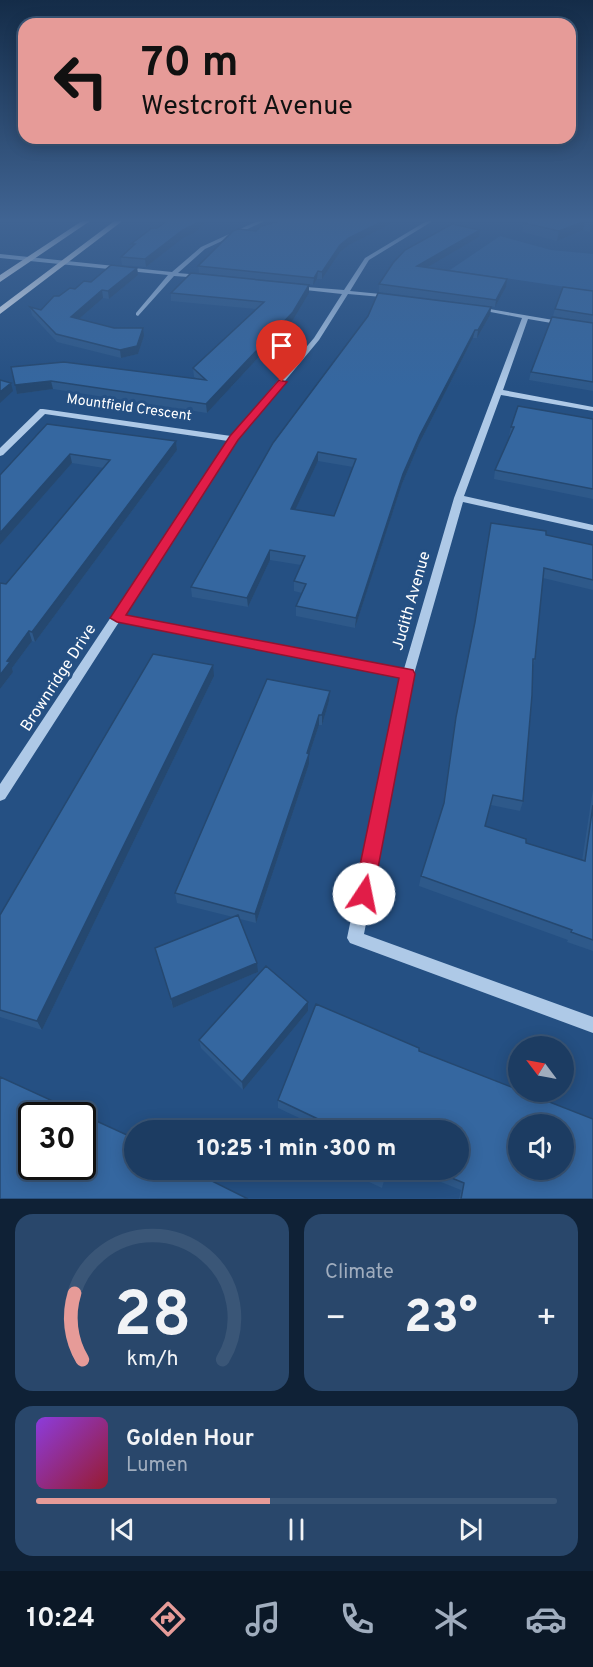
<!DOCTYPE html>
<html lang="en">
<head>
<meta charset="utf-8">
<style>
  body { margin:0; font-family:Overpass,sans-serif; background:#29476b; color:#f1f3f6; height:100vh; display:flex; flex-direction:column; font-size:22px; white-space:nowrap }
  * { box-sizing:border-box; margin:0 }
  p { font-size:20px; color:#a0adbe }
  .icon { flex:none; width:33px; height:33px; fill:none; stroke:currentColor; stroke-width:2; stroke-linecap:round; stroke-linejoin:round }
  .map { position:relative; height:1199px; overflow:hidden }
  .drawer { display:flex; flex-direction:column; gap:15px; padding:15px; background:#0f2136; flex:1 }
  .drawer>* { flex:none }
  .hud { position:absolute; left:18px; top:18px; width:558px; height:126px; border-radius:18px; box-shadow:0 3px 15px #0003,0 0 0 2px #3a5677; background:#e69b98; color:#111; overflow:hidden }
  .needle { width:39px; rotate:302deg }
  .controls { position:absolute; left:508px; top:1036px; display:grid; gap:12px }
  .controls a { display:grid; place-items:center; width:66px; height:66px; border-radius:50%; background:#1c3c62; box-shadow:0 3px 15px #0003,0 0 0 2px #3a5677; font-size:30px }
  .speed { position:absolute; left:18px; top:1102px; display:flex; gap:12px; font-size:30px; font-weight:700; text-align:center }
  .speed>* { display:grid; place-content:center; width:78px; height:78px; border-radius:50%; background:#1c3c62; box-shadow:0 3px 15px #0003,0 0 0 2px #3a5677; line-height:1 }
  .speed .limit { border:3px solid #111; border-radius:9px; background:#fff; color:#111 }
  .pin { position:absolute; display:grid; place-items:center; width:51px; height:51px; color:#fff; margin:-62px -26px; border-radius:50% 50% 50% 0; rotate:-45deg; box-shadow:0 0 6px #0007 }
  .pin .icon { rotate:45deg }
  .me { position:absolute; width:66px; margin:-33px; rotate:11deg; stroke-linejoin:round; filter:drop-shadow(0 0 4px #0008) }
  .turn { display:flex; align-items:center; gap:21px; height:126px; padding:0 24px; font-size:27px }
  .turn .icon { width:78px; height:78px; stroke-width:2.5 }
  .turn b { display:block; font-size:42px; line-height:51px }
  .big { font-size:45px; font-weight:800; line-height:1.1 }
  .drawer .card { flex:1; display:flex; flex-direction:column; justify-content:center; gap:9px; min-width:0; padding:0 21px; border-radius:18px; background:#29476b }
  .drawer .dial { align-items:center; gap:0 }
  .dial svg { height:156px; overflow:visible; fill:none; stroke:#3a5677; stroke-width:7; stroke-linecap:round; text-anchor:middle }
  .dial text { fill:#f1f3f6; stroke:none }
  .song { display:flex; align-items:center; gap:18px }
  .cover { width:72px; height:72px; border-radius:9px; background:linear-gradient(135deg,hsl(270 70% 55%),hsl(350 70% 35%)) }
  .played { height:6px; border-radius:3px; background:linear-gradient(90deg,#e69b98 45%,#3a5677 45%) }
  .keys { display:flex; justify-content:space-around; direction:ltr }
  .heat { display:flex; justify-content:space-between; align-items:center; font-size:33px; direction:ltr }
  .drawer .tiles { flex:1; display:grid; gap:15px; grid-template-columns:1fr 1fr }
  .card:last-child { grid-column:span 2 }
  .trip { position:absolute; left:124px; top:1120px; width:345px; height:60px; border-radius:30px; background:#1c3c62; box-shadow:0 3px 15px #0003,0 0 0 2px #3a5677; font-weight:800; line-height:60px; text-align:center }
  .tabs { display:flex; height:96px; justify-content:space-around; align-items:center; background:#0b1827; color:#a0adbe }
  .tabs .icon { width:42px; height:42px }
  .tabs .selected { color:#e69b98 }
  .tabs b { font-size:27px; color:#f1f3f6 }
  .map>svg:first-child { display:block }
  .green { fill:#2f619a }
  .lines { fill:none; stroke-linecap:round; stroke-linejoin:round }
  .minor { fill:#aec9e7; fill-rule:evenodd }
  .major { fill:#eff5fd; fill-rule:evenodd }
  .wall { fill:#2e598a; fill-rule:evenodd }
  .shaded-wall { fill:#254870 }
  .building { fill:#3567a0; stroke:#254870; stroke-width:1.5; fill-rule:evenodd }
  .route { fill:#e11d48; stroke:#92132f; stroke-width:1.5 }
  .labels { text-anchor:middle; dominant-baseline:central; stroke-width:6; stroke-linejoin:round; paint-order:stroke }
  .far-street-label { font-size:14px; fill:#fff; stroke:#255083 }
  .street-label { font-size:16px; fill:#fff; stroke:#255083 }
</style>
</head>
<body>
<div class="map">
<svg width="593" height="1199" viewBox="0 0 593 1199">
  <rect width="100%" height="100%" fill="#255083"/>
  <path class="green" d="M 500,236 L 551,250 L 593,254 L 593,291 L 450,270 Z"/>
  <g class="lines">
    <path class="minor" d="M 262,219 L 269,219 L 205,249 L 178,273 L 200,275 L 203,277 L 202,278 L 174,276 L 138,316 L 136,315 L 136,313 L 168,275 L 0,258 L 0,254 L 172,272 L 201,247 Z
      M 430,219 L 436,219 L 369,260 L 350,291 L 391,295 L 393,296 L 393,298 L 348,294 L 319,340 L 236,440 L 123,616 L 404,669 L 454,498 L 522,318 L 475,309 L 478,307 L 565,322 L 565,324 L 563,325 L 528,319 L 503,390 L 593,407 L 593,411 L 501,395 L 464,496 L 593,525 L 593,531 L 463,502 L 414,674 L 364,934 L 593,1017 L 593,1033 L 350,943 L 347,938 L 402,677 L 119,622 L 5,799 L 0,801 L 0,784 L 228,441 L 45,414 L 3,455 L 0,456 L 0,448 L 40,409 L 43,409 L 231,436 L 314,338 L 342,294 L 296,289 L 294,288 L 294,286 L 344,290 L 365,258 Z"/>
    <path class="major" d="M 85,219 L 93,219 L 0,282 L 0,275 Z
      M 117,219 L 125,219 L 0,314 L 0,307 Z"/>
  </g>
  <path class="wall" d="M 169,219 L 209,219 L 194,233 L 183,238 L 146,267 L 122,265 L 121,257 L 132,247 L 131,244 L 157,228 Z
    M 278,219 L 400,219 L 349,245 L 340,252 L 322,279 L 317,279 L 313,285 L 199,273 L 198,266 L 256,231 L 276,222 Z
    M 593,219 L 593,231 L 590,232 L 583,230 L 557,241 L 522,232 L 524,223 Z
    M 480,230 L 479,237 L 426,268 L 506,287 L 495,307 L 379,292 L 379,284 Z
    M 137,268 L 138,275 L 109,299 L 103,298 L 79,319 L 144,336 L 138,354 L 121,358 L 57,342 L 32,315 L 30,307 L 41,310 L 59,296 L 91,282 Z
    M 593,291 L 593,323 L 553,316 L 555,309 Z
    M 171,293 L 309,293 L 293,320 L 207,413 L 53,389 L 17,394 L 11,367 L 196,378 L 194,377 L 193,368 L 256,309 L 171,301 Z
    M 491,307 L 490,315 L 477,338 L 473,338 L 419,444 L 402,484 L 355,628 L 296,616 L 296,606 L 302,593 L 294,591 L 294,581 L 301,565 L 270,560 L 248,607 L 192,597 L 191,587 L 273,443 ZM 318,461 L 353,467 L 334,516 L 295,510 Z
    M 593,323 L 593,391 L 529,380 L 531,372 Z
    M 593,419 L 593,499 L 494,479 L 495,470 L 510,436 L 509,436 L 511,427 Z
    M 47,424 L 176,441 L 177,450 L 35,642 L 32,641 L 12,668 L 13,672 L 0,689 L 0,583 L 6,584 L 104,468 L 72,463 L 0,545 L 0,475 Z
    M 546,535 L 593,545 L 593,590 L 543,578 L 535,659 L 532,669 L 523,801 L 520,811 L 491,805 L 485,826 L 526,843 L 582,861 L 593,789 L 593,951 L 567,942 L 568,940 L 419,886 L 421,876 L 443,806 L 454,727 L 474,630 Z
    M 214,676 L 42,1030 L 0,1017 L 0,915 Z
    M 330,691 L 329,701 L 322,725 L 319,725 L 309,755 L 309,764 L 256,923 L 240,919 L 258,972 L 173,1008 L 155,948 L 233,917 L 177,903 L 175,893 Z
    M 308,1002 L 308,1011 L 243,1090 L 201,1048 L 199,1040 Z
    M 419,1051 L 593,1199 L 459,1199 L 461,1190 L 411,1170 L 459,1170 L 459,1131 L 327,1131 L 278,1108 L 278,1100 Z
    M 343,1170 L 387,1170 L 382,1188 Z"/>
  <path class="shaded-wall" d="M 200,219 L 209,219 L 194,233 L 183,238 L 146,267 L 145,259 L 183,230 Z
    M 387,219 L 400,219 L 349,245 L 340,252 L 322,279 L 322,272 L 340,245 L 349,238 Z
    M 585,221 L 583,230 L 557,241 L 559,231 Z
    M 592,223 L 593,223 L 593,231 L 590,232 Z
    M 480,230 L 479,237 L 416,274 L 417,266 Z
    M 137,268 L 138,275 L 109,299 L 108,291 Z
    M 318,271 L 317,279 L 313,285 L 314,278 Z
    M 507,279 L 506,287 L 495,307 L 496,300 Z
    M 309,285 L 309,293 L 293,320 L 207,413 L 206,404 Z
    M 102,290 L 103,298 L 72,325 L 71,317 Z
    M 491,307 L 490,315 L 477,338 L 478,330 Z
    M 143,328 L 144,336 L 138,354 L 121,358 L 120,350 Z
    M 475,330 L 473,338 L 419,444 L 402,484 L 355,628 L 356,618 L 403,474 L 420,435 Z
    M 51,381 L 53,389 L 17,394 L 15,385 Z
    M 11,383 L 13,391 L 0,403 L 0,392 Z
    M 176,441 L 177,450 L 35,642 L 32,632 Z
    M 318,452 L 318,461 L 291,519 L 291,509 Z
    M 70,454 L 72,463 L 0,545 L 0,533 Z
    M 270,550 L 270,560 L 248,607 L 247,598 Z
    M 29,631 L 32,641 L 12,668 L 13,672 L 0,689 L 0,675 L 7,661 Z
    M 213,665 L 214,676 L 42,1030 L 37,1021 Z
    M 330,691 L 329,701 L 322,725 L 322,715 Z
    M 319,715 L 319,725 L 309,755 L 309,764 L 256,923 L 255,914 Z
    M 257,963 L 258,972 L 173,1008 L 171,999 Z
    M 308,1002 L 308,1011 L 243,1090 L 242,1082 Z"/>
  <path class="building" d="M 169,219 L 200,219 L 193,225 L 183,230 L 145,259 L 121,257 L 135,244 L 131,244 L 152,228 L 157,228 Z
    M 278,219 L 387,219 L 349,238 L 340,245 L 322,272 L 318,271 L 314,278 L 198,266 L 233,231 L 238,229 L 256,231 L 261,226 L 276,222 Z
    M 531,219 L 593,219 L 593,223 L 585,221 L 559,231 L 524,223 Z
    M 452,224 L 480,230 L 417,266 L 507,279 L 496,300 L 379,284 L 393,263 L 405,250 Z
    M 111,265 L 137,268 L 108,291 L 102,290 L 71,317 L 114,328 L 143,328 L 137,346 L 120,350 L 56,334 L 30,307 L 41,310 L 54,296 L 59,296 L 70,288 L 75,289 L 84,281 L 91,282 Z
    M 191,273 L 309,285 L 293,312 L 206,404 L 51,381 L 15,385 L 11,367 L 64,362 L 206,380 L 193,368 L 264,302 L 171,293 Z
    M 563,287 L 593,291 L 593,315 L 555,309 Z
    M 378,293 L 491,307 L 478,330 L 475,330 L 420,435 L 403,474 L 356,618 L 296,606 L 306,584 L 294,581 L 305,556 L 270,550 L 247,598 L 191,587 L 273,443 L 368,316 ZM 318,452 L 356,459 L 334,516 L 291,509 Z
    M 552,317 L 593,323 L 593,382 L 531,372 Z
    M 0,380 L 11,383 L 0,392 Z
    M 518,406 L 593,419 L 593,489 L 495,470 L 514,427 L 511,427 Z
    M 47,424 L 176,441 L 32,632 L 29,631 L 7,661 L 10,662 L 0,675 L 0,583 L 6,584 L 110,460 L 70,454 L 0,533 L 0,475 Z
    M 491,523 L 546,531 L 546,535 L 593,545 L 593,580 L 544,568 L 535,659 L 533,659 L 532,695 L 523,801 L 493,795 L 485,826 L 526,839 L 526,843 L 585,861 L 593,805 L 593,940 L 571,932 L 572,930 L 421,876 L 444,803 L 456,717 L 475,622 Z
    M 153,654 L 213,665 L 37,1021 L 0,1010 L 0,915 Z
    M 267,679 L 330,691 L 322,715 L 319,715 L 307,753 L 309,754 L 255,914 L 175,893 Z
    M 238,915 L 257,963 L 171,999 L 155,948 Z
    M 266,966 L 308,1002 L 242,1082 L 199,1040 Z
    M 316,1004 L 419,1048 L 419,1051 L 519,1090 L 519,1092 L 524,1092 L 593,1119 L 593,1199 L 461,1199 L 464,1183 L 432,1170 L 459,1170 L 459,1131 L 336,1131 L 337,1128 L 278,1100 ZM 519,1125 L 564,1125 L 564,1170 L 519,1170 Z
    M 0,1077 L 127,1135 L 127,1137 L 135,1141 L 135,1170 L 190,1170 L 248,1199 L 0,1199 ZM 32,1116 L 82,1116 L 82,1167 L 32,1167 Z
    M 360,1170 L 387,1170 L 384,1181 Z"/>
  <linearGradient id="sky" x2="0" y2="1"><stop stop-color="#142c48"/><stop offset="0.57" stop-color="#406493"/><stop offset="1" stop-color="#406493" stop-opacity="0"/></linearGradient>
  <rect width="593" height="387" fill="url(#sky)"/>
  <path class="route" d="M 279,380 L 287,382 L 238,440 L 126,615 L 413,670 L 415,674 L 373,894 L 371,900 L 364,903 L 357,900 L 354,894 L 399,678 L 117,622 L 110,618 L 230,436 Z"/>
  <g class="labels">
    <g class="far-street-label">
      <text transform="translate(129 408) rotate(8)">Mountfield Crescent</text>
    </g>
    <g class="street-label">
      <text transform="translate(412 601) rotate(-74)">Judith Avenue</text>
      <text transform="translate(59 678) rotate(-57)">Brownridge Drive</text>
    </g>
  </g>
</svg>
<div class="controls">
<a><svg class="needle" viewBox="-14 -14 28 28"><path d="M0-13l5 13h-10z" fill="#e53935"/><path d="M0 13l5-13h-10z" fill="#a0adbe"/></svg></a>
<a><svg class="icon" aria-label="sound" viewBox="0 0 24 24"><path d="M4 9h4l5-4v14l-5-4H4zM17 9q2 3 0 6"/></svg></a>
</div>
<div class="speed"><div class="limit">30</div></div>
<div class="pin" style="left:282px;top:382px;background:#d93025"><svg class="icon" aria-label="arrive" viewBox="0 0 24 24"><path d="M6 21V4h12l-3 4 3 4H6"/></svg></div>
<svg class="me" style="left:364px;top:894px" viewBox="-20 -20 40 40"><circle r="19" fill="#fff"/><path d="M0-13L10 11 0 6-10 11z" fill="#e11d48"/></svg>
<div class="trip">10:25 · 1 min · 300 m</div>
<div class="hud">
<div class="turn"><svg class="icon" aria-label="left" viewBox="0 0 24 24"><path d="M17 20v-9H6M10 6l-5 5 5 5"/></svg><div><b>70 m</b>Westcroft Avenue</div></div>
</div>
</div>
<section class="drawer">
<div class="tiles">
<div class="card dial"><svg viewBox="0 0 100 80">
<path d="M14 69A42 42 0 1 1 86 69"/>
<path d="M14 69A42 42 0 0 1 10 35" stroke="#e69b98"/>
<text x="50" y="56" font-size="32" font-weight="700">28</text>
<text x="50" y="72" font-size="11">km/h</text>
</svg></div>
<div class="card"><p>Climate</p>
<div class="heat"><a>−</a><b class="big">23°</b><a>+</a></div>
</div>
<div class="card">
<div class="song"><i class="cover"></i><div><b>Golden Hour</b><p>Lumen</p></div></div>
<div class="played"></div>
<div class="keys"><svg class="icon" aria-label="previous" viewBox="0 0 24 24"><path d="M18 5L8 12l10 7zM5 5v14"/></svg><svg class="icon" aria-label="pause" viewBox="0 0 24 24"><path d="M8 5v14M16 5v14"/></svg><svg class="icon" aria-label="next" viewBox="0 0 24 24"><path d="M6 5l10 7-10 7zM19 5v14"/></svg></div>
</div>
</div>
</section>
<nav class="tabs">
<b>10:24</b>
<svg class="icon selected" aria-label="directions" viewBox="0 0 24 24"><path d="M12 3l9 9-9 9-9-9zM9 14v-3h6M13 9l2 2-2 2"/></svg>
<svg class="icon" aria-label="music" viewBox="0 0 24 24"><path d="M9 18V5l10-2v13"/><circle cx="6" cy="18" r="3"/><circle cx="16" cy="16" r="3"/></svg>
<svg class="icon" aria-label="phone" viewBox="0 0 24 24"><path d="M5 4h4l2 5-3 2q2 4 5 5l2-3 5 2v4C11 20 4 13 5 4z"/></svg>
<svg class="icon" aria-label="climate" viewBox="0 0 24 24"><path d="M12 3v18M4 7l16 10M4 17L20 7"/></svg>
<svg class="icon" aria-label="car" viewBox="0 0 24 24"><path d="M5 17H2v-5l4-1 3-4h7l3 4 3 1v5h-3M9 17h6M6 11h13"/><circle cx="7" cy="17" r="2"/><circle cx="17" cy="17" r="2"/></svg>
</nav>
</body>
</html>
